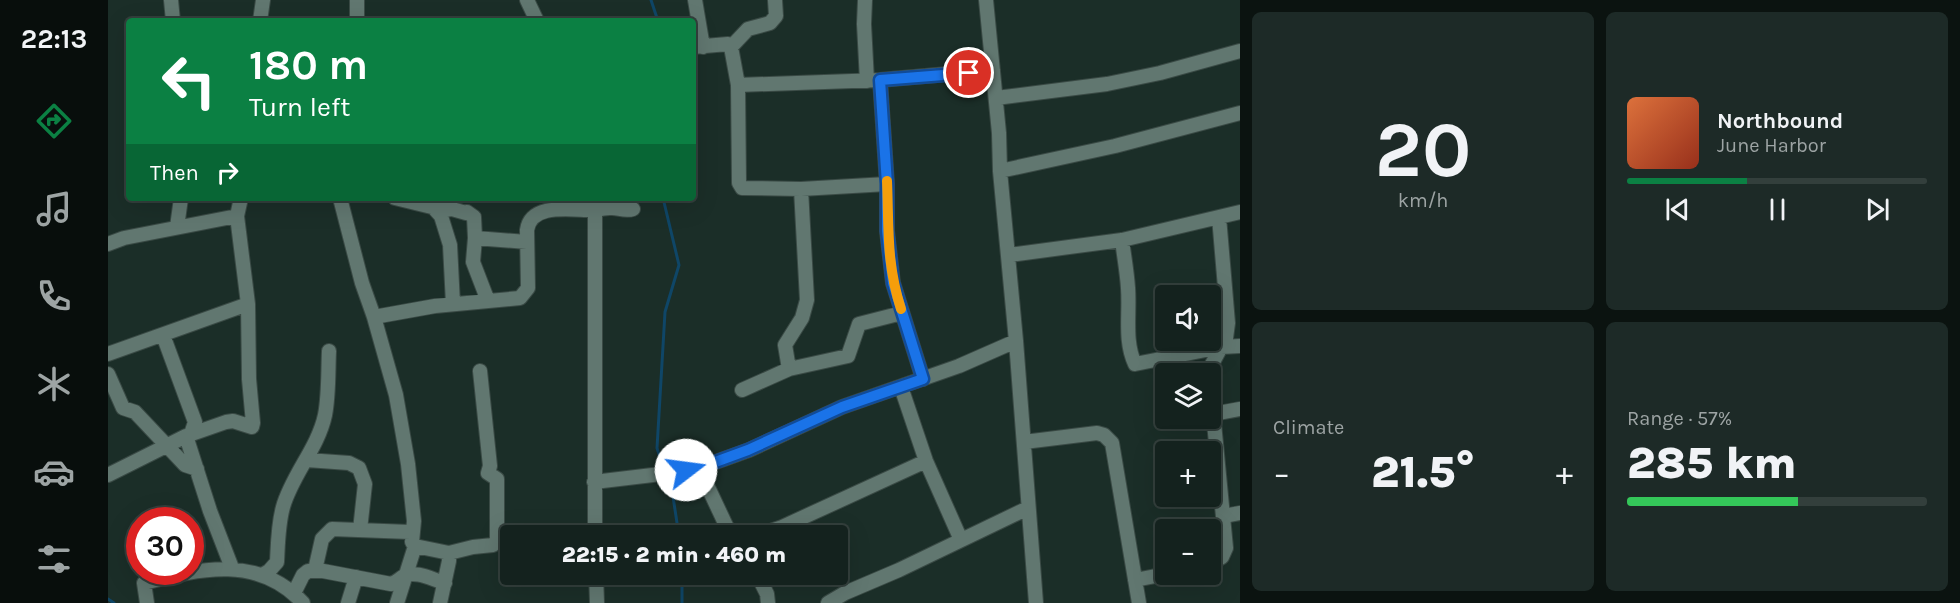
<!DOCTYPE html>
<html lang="en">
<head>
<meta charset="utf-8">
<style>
  body { margin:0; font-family:Karla,sans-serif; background:#1d2a27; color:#f1f3f6; height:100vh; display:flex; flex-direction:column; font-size:22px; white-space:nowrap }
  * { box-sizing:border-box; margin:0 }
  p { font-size:20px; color:#9da4a4 }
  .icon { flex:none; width:33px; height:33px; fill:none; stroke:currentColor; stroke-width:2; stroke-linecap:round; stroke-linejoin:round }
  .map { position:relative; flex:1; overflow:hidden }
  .side { display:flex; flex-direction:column; gap:12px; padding:12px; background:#0b1310; width:720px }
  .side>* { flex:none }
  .guide { position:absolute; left:18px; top:18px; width:570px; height:183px; border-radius:6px; box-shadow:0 6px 24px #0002,0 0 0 2px #333f3c; background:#0b8043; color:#fff; overflow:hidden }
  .tools { position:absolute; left:1047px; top:285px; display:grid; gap:12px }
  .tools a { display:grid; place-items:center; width:66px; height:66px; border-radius:6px; background:#14221e; box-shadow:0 6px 24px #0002,0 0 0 2px #333f3c; font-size:30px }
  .speed { position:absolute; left:18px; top:507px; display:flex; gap:12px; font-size:30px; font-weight:700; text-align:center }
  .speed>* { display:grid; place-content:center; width:78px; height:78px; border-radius:50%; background:#14221e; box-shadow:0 6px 24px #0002,0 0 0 2px #333f3c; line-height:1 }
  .speed .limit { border:9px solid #d22; background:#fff; color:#111 }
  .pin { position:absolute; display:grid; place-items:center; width:51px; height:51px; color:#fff; margin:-26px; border:3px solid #fff; border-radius:50%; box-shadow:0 2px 6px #0007 }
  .me { position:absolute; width:66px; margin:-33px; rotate:75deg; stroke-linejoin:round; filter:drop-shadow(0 0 4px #0008) }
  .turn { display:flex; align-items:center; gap:21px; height:126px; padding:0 24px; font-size:27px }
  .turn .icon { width:78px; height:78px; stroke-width:2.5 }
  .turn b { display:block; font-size:42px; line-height:51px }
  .then { display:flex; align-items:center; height:57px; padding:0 24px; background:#0003; gap:12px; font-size:22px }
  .big { font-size:45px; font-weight:800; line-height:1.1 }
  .side .widget { flex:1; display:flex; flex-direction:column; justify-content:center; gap:9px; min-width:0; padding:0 21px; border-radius:9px; background:#1d2a27 }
  .side .dial { align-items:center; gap:0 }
  .dial b { font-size:78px; line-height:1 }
  .song { display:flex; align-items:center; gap:18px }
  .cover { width:72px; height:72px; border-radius:9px; background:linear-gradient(135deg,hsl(20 70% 55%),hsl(10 70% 35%)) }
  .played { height:6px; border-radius:3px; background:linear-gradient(90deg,#0b8043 40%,#333f3c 40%) }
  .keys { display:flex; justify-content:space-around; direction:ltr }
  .heat { display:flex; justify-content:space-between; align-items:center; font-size:33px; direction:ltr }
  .charge { height:9px; border-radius:4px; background:linear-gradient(90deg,#34c759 57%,#333f3c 0) }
  .side .tiles { flex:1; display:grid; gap:12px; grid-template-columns:repeat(2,1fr) }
  .trip { position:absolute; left:392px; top:525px; width:348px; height:60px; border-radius:6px; background:#14221e; box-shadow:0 6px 24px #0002,0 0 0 2px #333f3c; font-weight:800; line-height:60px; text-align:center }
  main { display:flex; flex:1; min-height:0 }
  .menu { display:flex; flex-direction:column; width:108px; justify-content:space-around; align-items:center; background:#080e0c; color:#9da4a4 }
  .menu .icon { width:42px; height:42px }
  .menu .selected { color:#0b8043 }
  .menu b { font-size:27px; color:#f1f3f6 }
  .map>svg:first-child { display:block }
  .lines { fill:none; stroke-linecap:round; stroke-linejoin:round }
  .stream { stroke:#0f4667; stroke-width:3 }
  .minor-casing { stroke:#3a4a45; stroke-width:16 }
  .minor { stroke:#617770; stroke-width:14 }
  .route-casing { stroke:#114b97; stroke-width:15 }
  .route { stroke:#1a73e8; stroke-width:10 }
  .slow { stroke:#f59e0b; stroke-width:10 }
</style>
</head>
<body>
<main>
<nav class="menu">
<b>22:13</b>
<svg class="icon selected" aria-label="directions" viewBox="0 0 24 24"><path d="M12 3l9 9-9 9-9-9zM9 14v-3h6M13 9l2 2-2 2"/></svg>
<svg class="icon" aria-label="music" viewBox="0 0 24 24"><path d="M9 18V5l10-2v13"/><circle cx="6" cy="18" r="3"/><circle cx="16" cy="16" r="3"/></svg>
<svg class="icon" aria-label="phone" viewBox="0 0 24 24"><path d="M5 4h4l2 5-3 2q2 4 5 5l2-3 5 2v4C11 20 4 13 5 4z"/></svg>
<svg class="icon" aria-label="climate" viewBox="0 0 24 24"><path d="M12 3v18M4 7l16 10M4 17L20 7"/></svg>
<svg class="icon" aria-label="car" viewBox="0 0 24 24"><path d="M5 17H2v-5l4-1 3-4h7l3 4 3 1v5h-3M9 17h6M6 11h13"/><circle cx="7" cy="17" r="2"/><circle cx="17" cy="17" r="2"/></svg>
<svg class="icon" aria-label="filters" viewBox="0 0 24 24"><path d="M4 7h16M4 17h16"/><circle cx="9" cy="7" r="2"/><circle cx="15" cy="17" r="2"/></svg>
</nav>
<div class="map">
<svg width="1132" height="603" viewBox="0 0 1132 603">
  <rect width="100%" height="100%" fill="#1b2e28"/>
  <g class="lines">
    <path class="stream" d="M 543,0 L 550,21
      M 555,198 L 571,265 L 557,312 L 549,448 L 556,470
      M 559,476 L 564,490 L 571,536
      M 0,599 L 6,603
      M 574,603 L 574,574"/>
    <g class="minor-casing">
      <path id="minor" d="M 63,0 L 65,21
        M 419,0 L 429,21
        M 587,0 L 595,47
        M 757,0 L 756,24 L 759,81
        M 878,0 L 891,133 L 892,171 L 908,341 L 928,603
        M 152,21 L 155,0
        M 249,21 L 249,0
        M 585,47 L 620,44 L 623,47 L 630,85 L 772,80 L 885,70
        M 623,47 L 640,29 L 662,23 L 668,16 L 667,0
        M 772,80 L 779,184 L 779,231 L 785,283 L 815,379
        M 630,85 L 631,183 L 634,188 L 693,189 L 779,184
        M 888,98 L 999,84 L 1052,73 L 1132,51
        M 892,171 L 1007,146 L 1132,113
        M 232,198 L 254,283 L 266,317 L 288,395 L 300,464 L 306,521 L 304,542 L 307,546 L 289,603
        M 287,198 L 336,210 L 344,209 L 358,213 L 359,212 L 366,217 L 367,238 L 365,262 L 380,301
        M 324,206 L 333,216 L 342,245 L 345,304
        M 487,210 L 487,536
        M 69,227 L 73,198
        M 367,238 L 419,242
        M 1014,240 C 1016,256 1019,272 1020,288 C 1022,314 1016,341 1027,364 L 1113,347 L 1132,346
        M 0,244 L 16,238 L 129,216 L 133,198
        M 901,255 L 1014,240 L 1132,212
        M 266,317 L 327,306 L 412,298 L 420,288 L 419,230 C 423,201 467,211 488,210 C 492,209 497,208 502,208 C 510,207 516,212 525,209
        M 55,335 L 87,422 L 83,434
        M 0,354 L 140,304
        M 681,369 L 677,345 L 694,318 L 699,300 L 693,189
        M 0,374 L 15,408 L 27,412 L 77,465 L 89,469
        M 1102,374 L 1104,364 L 1118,338 L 1120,323 L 1111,217
        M 1102,381 L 1118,548 L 1114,557 L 1102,564
        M 793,387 L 818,461 L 853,540
        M 634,390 L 681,369 L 740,356 L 751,324 L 794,313
        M 1105,414 L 1132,409
        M 78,436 L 102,511 L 124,568
        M 916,442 L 989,433 L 996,435 L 1004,443 L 1031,603
        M 199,460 L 241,463 L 251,468 L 257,484 L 252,530
        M 591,468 L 623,536
        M 0,475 L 78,436 L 118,422 L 125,421 L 144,427 L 145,423 L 141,379 L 140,304 L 129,216
        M 486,482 L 553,474 L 591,468 L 641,450 L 734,407 L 851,366 L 908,341
        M 1116,516 L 1132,513
        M 648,536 L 674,527 L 818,461
        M 307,546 L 341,553 L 365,547 L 385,545 L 389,540 L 389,479 L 380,473 L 382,466 L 372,371
        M 207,570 L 214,539 L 224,529 L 302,532 L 304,530
        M 488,574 L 489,603
        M 649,574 L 659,594 L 660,603
        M 154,575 L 161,571 L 169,562 C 170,543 170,525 175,507 C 184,475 210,448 217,415 C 221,394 220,372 221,351
        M 1027,580 L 1058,574
        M 186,593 L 195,575 L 200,571 L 215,571 L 283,584 C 289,582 291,579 296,576 C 308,570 325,580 337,583
        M 39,603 L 36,583 C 93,568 151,555 195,603
        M 240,603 L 248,577
        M 332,603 L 341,561 L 341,553
        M 720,603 L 737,593 L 791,570 L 920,508"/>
    </g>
    <use href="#minor" class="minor"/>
  </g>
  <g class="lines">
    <g class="route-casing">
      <path id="route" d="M 578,470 L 591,468 L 640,450 L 734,407 L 815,379 L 785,283 L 779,231 L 779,184 L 772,80 L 861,73"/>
    </g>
    <use href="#route" class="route"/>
    <path class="slow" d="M 779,181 C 781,227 778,263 793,309"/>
  </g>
</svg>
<div class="tools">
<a><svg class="icon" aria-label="sound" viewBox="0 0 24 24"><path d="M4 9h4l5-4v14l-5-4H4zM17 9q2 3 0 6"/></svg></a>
<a><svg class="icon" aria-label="layers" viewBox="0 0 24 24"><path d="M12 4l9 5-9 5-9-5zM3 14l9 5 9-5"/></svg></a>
<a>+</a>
<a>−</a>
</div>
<div class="speed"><div class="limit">30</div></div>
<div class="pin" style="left:861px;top:73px;background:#d93025"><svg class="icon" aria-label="arrive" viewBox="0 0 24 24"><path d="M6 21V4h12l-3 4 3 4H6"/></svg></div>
<svg class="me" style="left:578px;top:470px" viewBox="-20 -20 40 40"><circle r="19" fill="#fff"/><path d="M0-13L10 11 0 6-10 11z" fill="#1a73e8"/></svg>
<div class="trip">22:15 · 2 min · 460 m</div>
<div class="guide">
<div class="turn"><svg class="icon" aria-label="left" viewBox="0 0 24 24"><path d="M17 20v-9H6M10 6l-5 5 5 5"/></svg><div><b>180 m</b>Turn left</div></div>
<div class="then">Then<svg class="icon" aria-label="right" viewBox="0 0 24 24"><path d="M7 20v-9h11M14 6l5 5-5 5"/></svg></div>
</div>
</div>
<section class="side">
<div class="tiles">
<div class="widget dial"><b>20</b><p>km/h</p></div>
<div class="widget">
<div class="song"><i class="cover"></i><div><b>Northbound</b><p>June Harbor</p></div></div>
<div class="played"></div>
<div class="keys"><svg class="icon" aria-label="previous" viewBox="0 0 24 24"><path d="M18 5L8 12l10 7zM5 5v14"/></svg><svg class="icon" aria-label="pause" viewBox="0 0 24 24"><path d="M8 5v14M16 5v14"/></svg><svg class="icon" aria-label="next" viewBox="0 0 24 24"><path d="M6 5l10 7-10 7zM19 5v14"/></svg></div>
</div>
<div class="widget"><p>Climate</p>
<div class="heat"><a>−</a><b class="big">21.5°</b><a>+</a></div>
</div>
<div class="widget"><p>Range · 57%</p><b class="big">285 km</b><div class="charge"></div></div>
</div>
</section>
</main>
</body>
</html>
